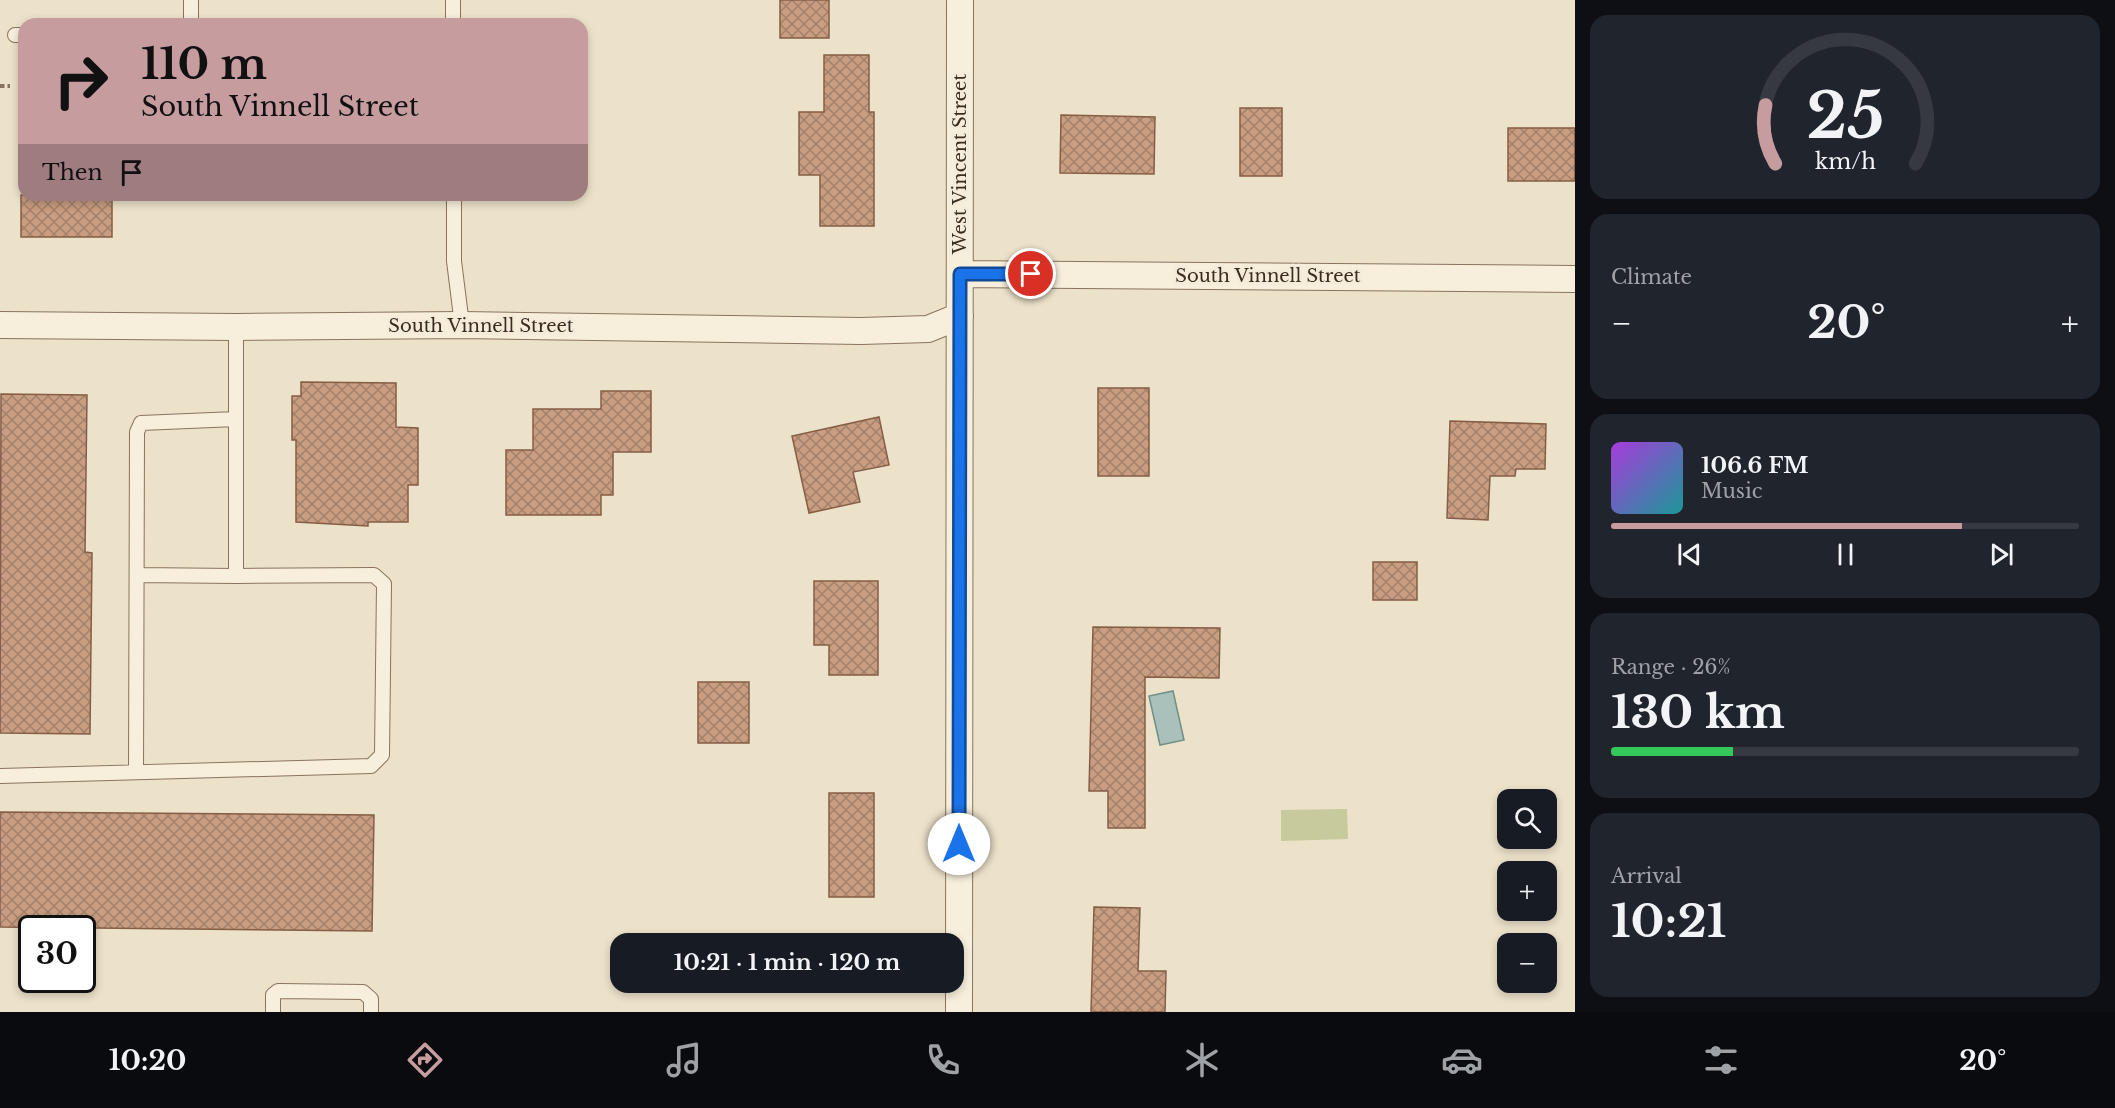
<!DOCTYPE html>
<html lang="en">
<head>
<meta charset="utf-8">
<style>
  body { margin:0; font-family:"Libre Baskerville",serif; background:#20242c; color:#f1f3f6; height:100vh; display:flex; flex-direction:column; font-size:22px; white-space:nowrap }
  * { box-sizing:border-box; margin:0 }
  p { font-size:20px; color:#9ea1a6 }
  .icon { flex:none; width:33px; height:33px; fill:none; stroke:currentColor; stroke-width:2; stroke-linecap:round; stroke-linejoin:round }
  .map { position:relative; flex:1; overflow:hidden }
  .side { display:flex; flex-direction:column; gap:15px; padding:15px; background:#0d0f14; width:540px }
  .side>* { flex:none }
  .hud { position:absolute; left:18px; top:18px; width:570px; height:183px; border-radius:18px; box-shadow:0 3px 9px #0003; background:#c79c9f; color:#111; overflow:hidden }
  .controls { position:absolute; left:1497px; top:789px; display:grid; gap:12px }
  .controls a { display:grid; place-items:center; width:60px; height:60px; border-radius:12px; background:#171b24; box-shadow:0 3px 9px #0003; font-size:30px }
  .speed { position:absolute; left:18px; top:915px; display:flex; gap:12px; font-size:30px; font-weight:700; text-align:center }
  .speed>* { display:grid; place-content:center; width:78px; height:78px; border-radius:50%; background:#171b24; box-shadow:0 3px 9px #0003; line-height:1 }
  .speed .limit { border:3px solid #111; border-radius:9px; background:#fff; color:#111 }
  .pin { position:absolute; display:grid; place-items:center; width:51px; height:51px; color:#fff; margin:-26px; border:3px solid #fff; border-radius:50%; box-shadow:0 2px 6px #0007 }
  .me { position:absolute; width:66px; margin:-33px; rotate:0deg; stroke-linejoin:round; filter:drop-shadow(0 0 4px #0008) }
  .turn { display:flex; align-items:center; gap:21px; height:126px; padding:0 24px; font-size:27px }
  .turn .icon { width:78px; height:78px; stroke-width:2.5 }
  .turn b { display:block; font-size:42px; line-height:51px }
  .then { display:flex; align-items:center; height:57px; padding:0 24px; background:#0003; gap:12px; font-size:22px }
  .big { font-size:45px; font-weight:800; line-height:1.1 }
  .side .widget { flex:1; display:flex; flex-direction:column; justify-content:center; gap:9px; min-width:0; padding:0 21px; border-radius:18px; background:#20242c }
  .side .dial { align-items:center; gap:0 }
  .dial svg { height:156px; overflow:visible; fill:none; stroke:#363941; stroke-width:7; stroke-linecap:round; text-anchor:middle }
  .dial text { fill:#f1f3f6; stroke:none }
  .song { display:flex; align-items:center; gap:18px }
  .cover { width:72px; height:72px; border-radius:9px; background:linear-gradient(135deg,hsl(280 70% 55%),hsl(180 70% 35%)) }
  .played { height:6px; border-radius:3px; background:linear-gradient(90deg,#c79c9f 75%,#363941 75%) }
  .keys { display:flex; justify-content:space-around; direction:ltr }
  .heat { display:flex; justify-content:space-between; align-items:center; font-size:33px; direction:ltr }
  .charge { height:9px; border-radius:4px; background:linear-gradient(90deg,#34c759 26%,#363941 0) }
  .trip { position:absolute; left:610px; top:933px; width:354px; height:60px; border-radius:18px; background:#171b24; box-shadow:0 3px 9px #0003; font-weight:800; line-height:60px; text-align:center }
  .tabs { display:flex; height:96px; justify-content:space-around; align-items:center; background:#090b0e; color:#9ea1a6 }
  .tabs .icon { width:42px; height:42px }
  .tabs .active { color:#c79c9f }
  .tabs b { font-size:27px; color:#f1f3f6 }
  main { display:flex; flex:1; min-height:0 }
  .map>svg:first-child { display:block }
  .garden { fill:#c6ca9d }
  .water { fill:#a9c1ba; stroke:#708f87; stroke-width:1.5 }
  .building { fill:url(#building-cross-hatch); stroke:#865e46; stroke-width:1.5 }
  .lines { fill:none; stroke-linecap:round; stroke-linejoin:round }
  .service-casing { stroke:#88745e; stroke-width:16 }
  .minor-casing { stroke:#88745e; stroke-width:28 }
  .path { stroke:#88745e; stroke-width:4; stroke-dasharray:4.5 3; stroke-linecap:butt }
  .service { stroke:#f7efdc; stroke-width:14 }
  .minor { stroke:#f7efdc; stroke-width:26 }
  .route-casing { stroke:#114b97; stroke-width:15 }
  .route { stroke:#1a73e8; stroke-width:10 }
  .labels { text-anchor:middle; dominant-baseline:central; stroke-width:6; stroke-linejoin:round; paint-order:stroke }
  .street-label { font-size:18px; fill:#392c21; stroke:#f4ecd8 }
</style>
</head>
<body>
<main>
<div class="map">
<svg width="1575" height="1012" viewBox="0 0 1575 1012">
  <defs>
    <pattern id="building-cross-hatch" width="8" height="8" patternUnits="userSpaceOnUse" patternTransform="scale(1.5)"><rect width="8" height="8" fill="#c89d81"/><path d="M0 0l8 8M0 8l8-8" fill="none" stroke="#a38069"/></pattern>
  </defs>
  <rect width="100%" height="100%" fill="#ece1c9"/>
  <path class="garden" d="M 1347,809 L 1348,839 L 1281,841 L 1281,810 Z"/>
  <path class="water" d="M 1173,691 L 1184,740 L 1160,745 L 1149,696 Z"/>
  <path class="building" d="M 780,0 L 829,0 L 829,38 L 780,38 Z
    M 824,55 L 869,55 L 869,112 L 874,112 L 874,226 L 820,226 L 820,175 L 799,175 L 799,112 L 824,112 Z
    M 1240,108 L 1282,108 L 1282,176 L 1240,176 Z
    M 1061,115 L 1155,117 L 1154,174 L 1060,173 Z
    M 1508,128 L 1575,128 L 1575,181 L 1508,181 Z
    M 21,195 L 112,195 L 112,237 L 21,237 Z
    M 301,382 L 396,383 L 396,427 L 418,428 L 418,485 L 408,485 L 408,522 L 368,522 L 368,526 L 296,522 L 296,440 L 292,440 L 292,396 L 301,396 Z
    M 1098,388 L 1149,388 L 1149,476 L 1098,476 Z
    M 601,391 L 651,391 L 651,452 L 613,452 L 613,495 L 601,495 L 601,515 L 506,515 L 506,450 L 533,450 L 533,409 L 601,409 Z
    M 1,394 L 87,395 L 85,552 L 92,553 L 90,734 L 0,733 Z
    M 879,417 L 889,465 L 853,472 L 860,502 L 809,513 L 792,436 Z
    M 1450,421 L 1546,424 L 1545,469 L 1516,469 L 1515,476 L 1490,476 L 1488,520 L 1447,518 Z
    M 1373,562 L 1417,562 L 1417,600 L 1373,600 Z
    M 814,581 L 878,581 L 878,675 L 829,675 L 829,645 L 814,645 Z
    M 1093,627 L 1220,628 L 1219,678 L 1145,677 L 1145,828 L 1108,828 L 1108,791 L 1089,791 Z
    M 698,682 L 749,682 L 749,743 L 698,743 Z
    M 829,793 L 874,793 L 874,897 L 829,897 Z
    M 0,812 L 374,815 L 372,931 L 0,927 Z
    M 1094,907 L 1140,908 L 1138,971 L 1166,971 L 1165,1012 L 1091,1012 Z"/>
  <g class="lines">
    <g class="service-casing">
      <path id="service" d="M 191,0 L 191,24
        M 453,24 L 453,0
        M 15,35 L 24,35
        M 454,195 L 454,261 L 462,325
        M 137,575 L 236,576
        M 136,772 L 137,432 L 141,423 L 236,419
        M 0,776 L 371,766 L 382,755 L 384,584 L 374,575 L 236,576 L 236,327
        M 273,1012 L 273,995 L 278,991 L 363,992 L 371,999 L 371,1012"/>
    </g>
    <g class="minor-casing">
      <path id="minor" d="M 960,274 L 1575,279
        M 0,325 L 236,327 L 462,325 L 861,331 L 928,329 L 960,316
        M 959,1012 L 960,0"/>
    </g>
    <path class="path" d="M 0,86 L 10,86"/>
    <use href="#service" class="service"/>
    <use href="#minor" class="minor"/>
  </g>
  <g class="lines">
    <g class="route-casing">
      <path id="route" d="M 959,844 L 960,274 L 1031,274"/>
    </g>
    <use href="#route" class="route"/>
  </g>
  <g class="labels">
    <g class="street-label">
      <text transform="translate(960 164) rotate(-90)">West Vincent Street</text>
      <text x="1268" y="276">South Vinnell Street</text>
      <text x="481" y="326">South Vinnell Street</text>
    </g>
  </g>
</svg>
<div class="controls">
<a><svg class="icon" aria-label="search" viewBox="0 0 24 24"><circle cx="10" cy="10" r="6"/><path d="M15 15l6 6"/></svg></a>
<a>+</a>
<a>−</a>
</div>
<div class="speed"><div class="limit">30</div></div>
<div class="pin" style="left:1031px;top:274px;background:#d93025"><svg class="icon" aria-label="arrive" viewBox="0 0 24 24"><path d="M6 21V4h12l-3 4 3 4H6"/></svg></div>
<svg class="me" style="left:959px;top:844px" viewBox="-20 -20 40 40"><circle r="19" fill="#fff"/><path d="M0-13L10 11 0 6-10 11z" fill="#1a73e8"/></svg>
<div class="trip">10:21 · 1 min · 120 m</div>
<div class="hud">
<div class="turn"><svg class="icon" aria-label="right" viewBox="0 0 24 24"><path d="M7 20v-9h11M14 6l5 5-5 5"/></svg><div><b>110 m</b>South Vinnell Street</div></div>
<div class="then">Then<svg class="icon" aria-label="arrive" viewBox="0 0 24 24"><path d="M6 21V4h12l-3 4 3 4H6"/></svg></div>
</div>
</div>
<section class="side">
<div class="widget dial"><svg viewBox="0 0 100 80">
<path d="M14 69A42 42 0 1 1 86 69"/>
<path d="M14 69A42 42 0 0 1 9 39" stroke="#c79c9f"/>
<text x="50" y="56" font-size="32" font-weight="700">25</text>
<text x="50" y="72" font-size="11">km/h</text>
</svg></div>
<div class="widget"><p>Climate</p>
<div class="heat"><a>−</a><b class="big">20°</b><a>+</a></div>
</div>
<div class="widget">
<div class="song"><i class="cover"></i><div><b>106.6 FM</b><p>Music</p></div></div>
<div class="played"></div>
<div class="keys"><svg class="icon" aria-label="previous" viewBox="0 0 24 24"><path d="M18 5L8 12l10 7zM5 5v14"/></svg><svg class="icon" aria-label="pause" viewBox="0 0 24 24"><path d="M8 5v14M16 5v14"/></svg><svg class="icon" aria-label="next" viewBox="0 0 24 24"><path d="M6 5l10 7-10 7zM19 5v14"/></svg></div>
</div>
<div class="widget"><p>Range · 26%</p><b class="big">130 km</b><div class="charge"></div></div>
<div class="widget"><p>Arrival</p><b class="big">10:21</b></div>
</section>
</main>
<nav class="tabs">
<b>10:20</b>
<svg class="icon active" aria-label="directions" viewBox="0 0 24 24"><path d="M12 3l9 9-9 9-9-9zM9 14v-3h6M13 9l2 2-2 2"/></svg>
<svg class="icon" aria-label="music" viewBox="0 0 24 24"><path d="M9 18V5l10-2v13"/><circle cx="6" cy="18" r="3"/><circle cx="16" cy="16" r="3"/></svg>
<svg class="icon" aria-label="phone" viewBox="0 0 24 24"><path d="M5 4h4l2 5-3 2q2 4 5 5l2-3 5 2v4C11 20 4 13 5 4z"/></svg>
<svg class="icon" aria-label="climate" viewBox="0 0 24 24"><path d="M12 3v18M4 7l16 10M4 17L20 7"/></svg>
<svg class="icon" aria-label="car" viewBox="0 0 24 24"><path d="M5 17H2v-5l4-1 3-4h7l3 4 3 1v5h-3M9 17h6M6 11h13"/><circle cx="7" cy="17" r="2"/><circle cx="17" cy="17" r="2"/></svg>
<svg class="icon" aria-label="filters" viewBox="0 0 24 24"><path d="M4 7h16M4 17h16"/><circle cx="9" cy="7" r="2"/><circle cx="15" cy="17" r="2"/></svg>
<b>20°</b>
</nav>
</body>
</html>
